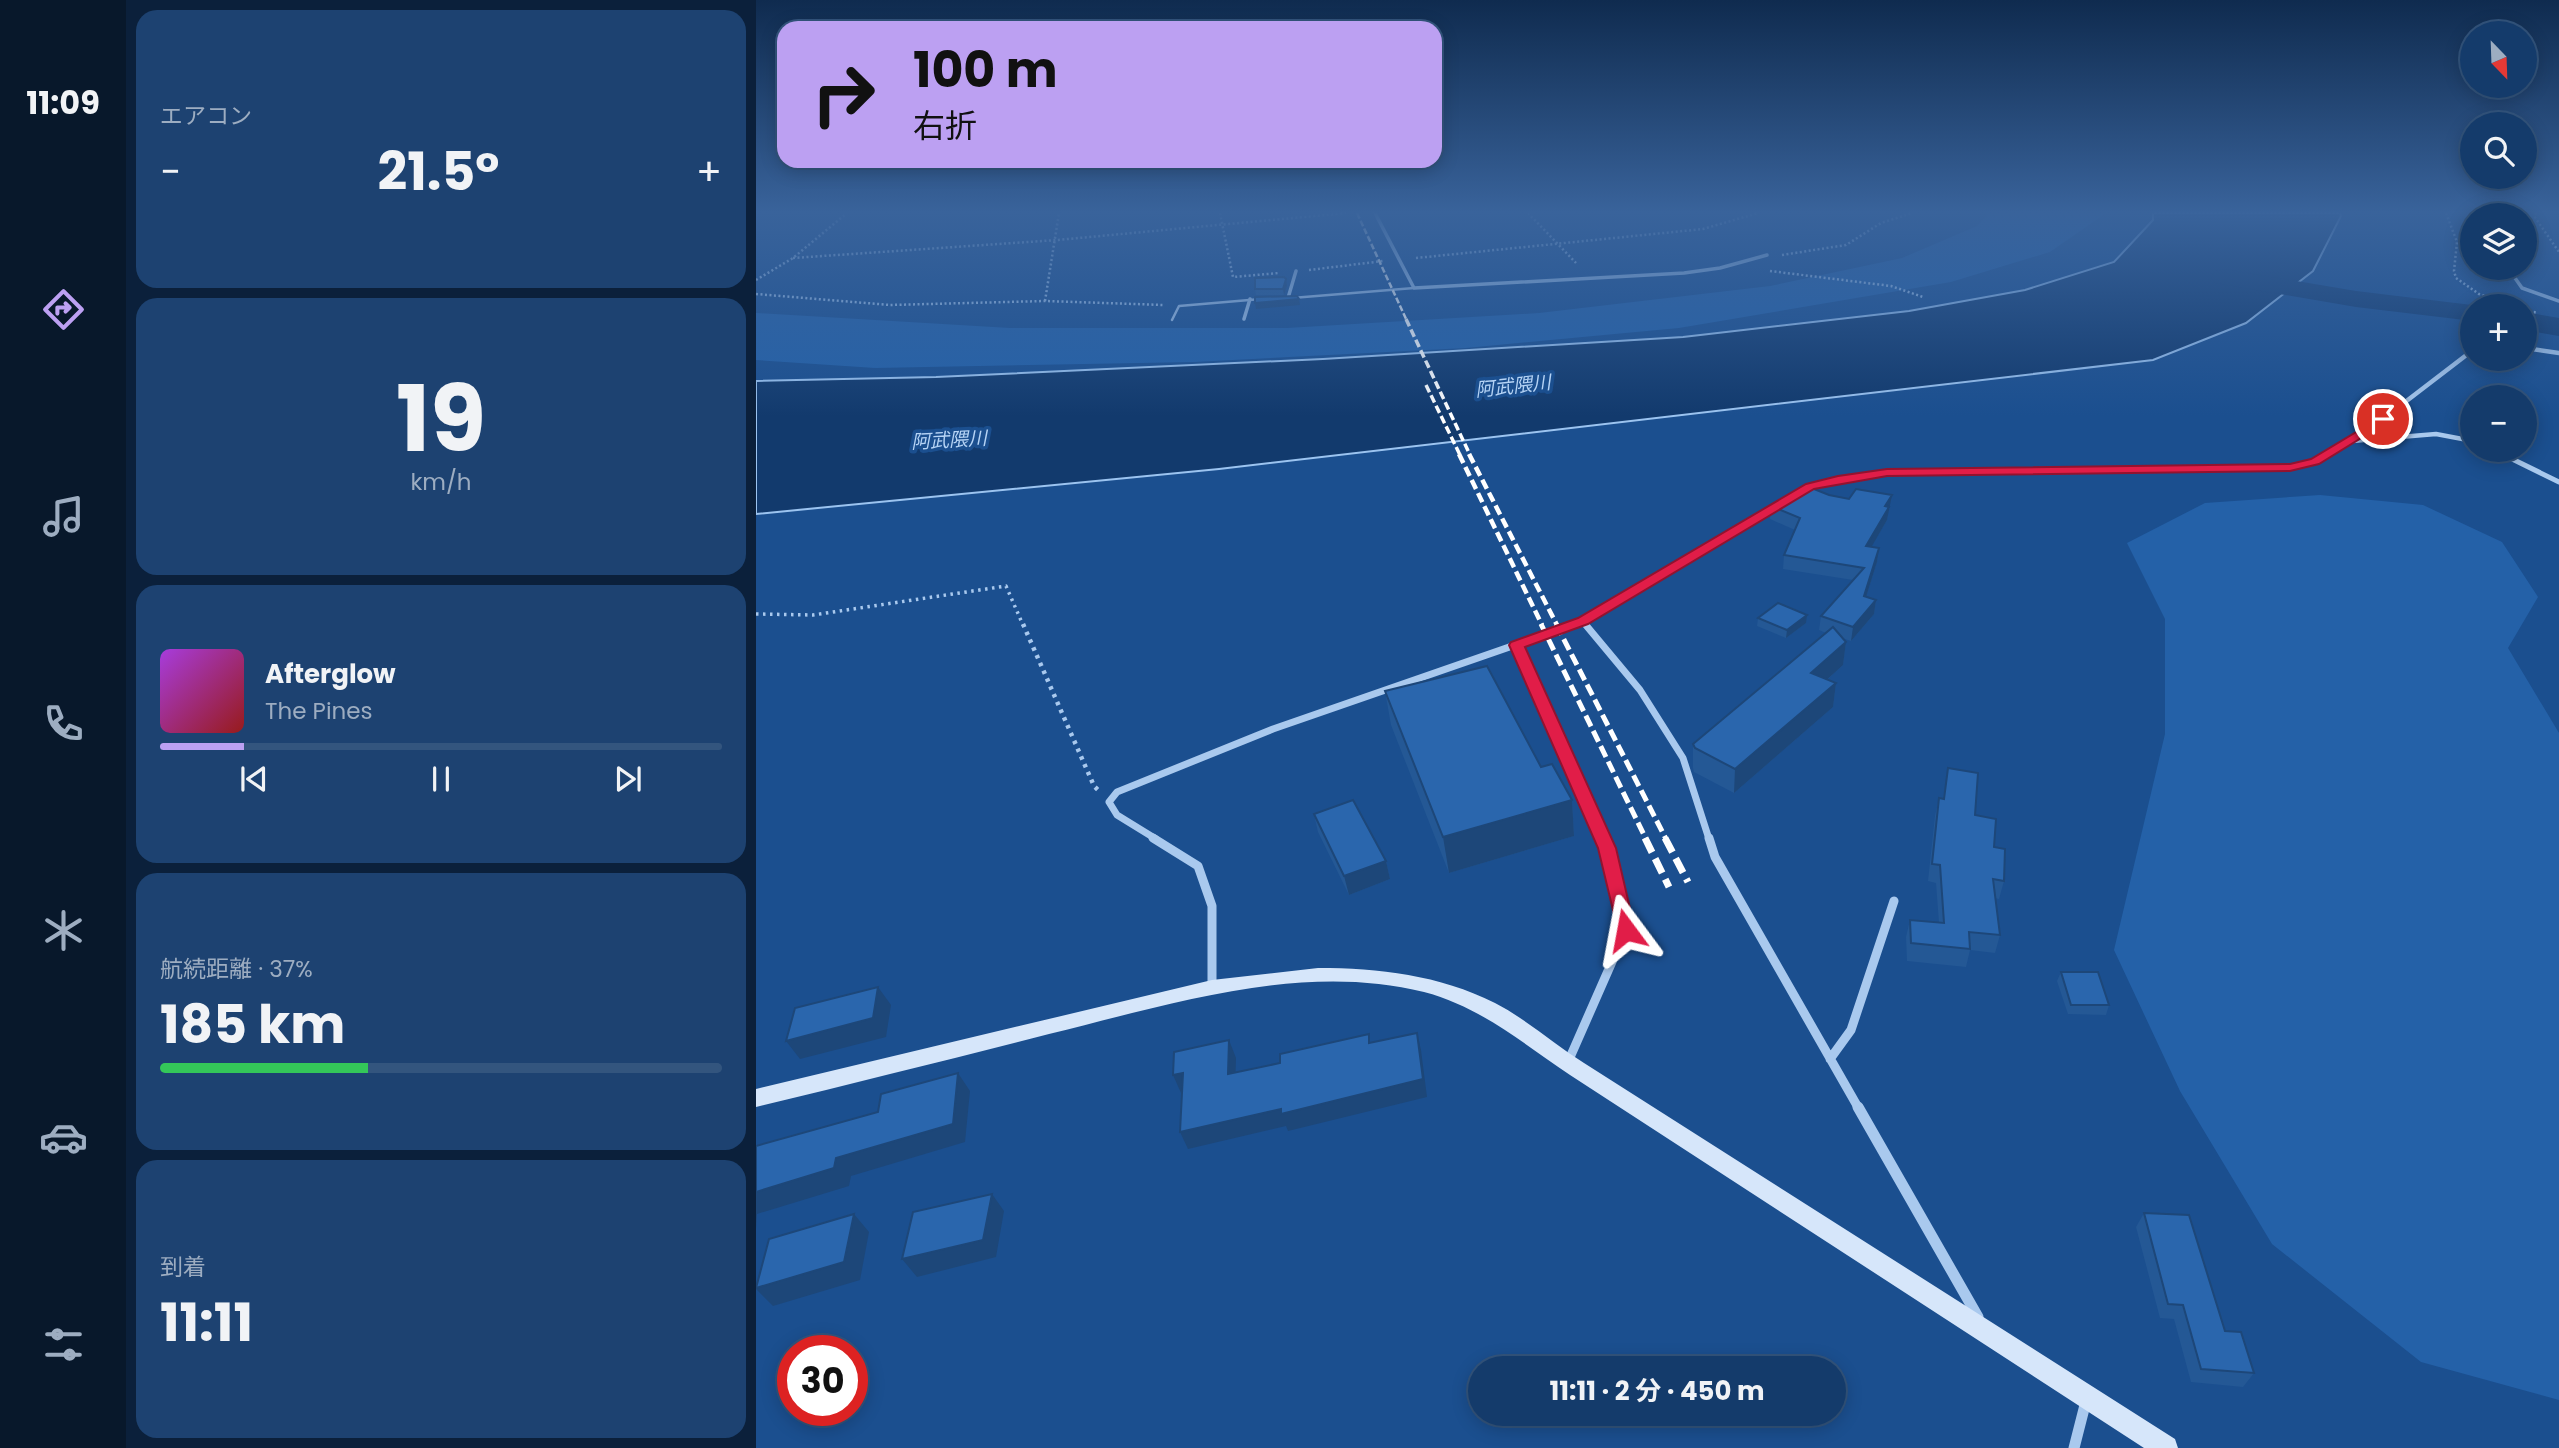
<!DOCTYPE html>
<html lang="ja">
<head>
<meta charset="utf-8">
<style>
  body { margin:0; font-family:Poppins,"Noto Sans JP",sans-serif; background:#1d4271; color:#f1f3f6; height:100vh; display:flex; flex-direction:column; font-size:26px; white-space:nowrap }
  * { box-sizing:border-box; margin:0 }
  p { font-size:23px; color:#9dadc1 }
  .icon { flex:none; width:38px; height:38px; fill:none; stroke:currentColor; stroke-width:2; stroke-linecap:round; stroke-linejoin:round }
  .map { position:relative; flex:1; overflow:hidden }
  .sheet { display:flex; flex-direction:column; gap:10px; padding:10px; background:#0b203b; width:630px }
  .sheet>* { flex:none }
  .hud { position:absolute; left:21px; top:21px; width:665px; height:147px; border-radius:21px; box-shadow:0 4px 18px #0003,0 0 0 2px #33557e; background:#bca0f2; color:#111; overflow:hidden }
  .needle { width:46px; rotate:157deg }
  .buttons { position:absolute; left:1704px; top:21px; display:grid; gap:14px }
  .buttons a { display:grid; place-items:center; width:77px; height:77px; border-radius:50%; background:#143b6b; box-shadow:0 4px 18px #0003,0 0 0 2px #33557e; font-size:35px }
  .speed { position:absolute; left:21px; top:1335px; display:flex; gap:14px; font-size:35px; font-weight:700; text-align:center }
  .speed>* { display:grid; place-content:center; width:91px; height:91px; border-radius:50%; background:#143b6b; box-shadow:0 4px 18px #0003,0 0 0 2px #33557e; line-height:1 }
  .speed .limit { border:10px solid #d22; background:#fff; color:#111 }
  .pin { position:absolute; display:grid; place-items:center; width:60px; height:60px; color:#fff; margin:-30px; border:4px solid #fff; border-radius:50%; box-shadow:0 2px 7px #0007 }
  .me { position:absolute; width:77px; margin:-38px; rotate:347deg; stroke-linejoin:round; filter:drop-shadow(0 0 5px #0008) }
  .turn { display:flex; align-items:center; gap:24px; height:147px; padding:0 21px; font-size:32px }
  .turn .icon { width:91px; height:91px; stroke-width:2.5 }
  .turn b { display:block; font-size:49px; line-height:60px }
  .big { font-size:52px; font-weight:700; line-height:1.1 }
  .sheet .widget { flex:1; display:flex; flex-direction:column; justify-content:center; gap:10px; min-width:0; padding:0 24px; border-radius:21px; background:#1d4271 }
  .sheet .dial { align-items:center; gap:0 }
  .dial b { font-size:91px; line-height:1 }
  .song { display:flex; align-items:center; gap:21px }
  .cover { width:84px; height:84px; border-radius:10px; background:linear-gradient(135deg,hsl(280 70% 55%),hsl(0 70% 35%)) }
  .played { height:7px; border-radius:4px; background:linear-gradient(90deg,#bca0f2 15%,#33557e 15%) }
  .keys { display:flex; justify-content:space-around; direction:ltr }
  .heat { display:flex; justify-content:space-between; align-items:center; font-size:38px; direction:ltr }
  .charge { height:10px; border-radius:5px; background:linear-gradient(90deg,#34c759 37%,#33557e 0) }
  .trip { position:absolute; left:712px; top:1356px; width:378px; height:70px; border-radius:35px; background:#143b6b; box-shadow:0 4px 18px #0003,0 0 0 2px #33557e; font-weight:700; line-height:70px; text-align:center }
  main { display:flex; flex:1; min-height:0 }
  .tabs { display:flex; flex-direction:column; width:126px; justify-content:space-around; align-items:center; background:#08182b; color:#9dadc1 }
  .tabs .icon { width:49px; height:49px }
  .tabs .current { color:#bca0f2 }
  .tabs b { font-size:32px; color:#f1f3f6 }
  .map>svg:first-child { display:block }
  .green { fill:#2461a8 }
  .water { fill:#123a6d; stroke:#9cc4f0; stroke-width:2 }
  .lines { fill:none; stroke-linecap:round; stroke-linejoin:round }
  .river { fill:#123a6d; fill-rule:evenodd }
  .path-far2 { stroke:#a9c9ee; stroke-width:2.5; stroke-dasharray:2 2.5; stroke-linecap:butt }
  .path-far1 { stroke:#a9c9ee; stroke-width:3.5; stroke-dasharray:2.5 4.5; stroke-linecap:butt }
  .path { stroke:#a9c9ee; stroke-width:4.5; stroke-dasharray:3.5 5; stroke-linecap:butt }
  .lane { stroke:#a9c9ee; stroke-width:2.5 }
  .street-far5 { stroke:#a9c9ee; stroke-width:3.5 }
  .street-far4 { stroke:#a9c9ee; stroke-width:4.5 }
  .street-far3 { stroke:#a9c9ee; stroke-width:5 }
  .street-far2 { stroke:#a9c9ee; stroke-width:7 }
  .street-far1 { stroke:#a9c9ee; stroke-width:9 }
  .street { stroke:#a9c9ee; stroke-width:11 }
  .secondary { fill:#d6e6fa; fill-rule:evenodd }
  .rail-far4 { stroke:#fff; stroke-width:2.5; stroke-dasharray:6 2.5; stroke-linecap:butt }
  .rail-far3 { stroke:#fff; stroke-width:3.5; stroke-dasharray:8 3.5; stroke-linecap:butt }
  .rail-far2 { stroke:#fff; stroke-width:4.5; stroke-dasharray:10 4.5; stroke-linecap:butt }
  .rail-far1 { stroke:#fff; stroke-width:5; stroke-dasharray:12 5; stroke-linecap:butt }
  .rail { stroke:#fff; stroke-width:7; stroke-dasharray:16 7; stroke-linecap:butt }
  .wall { fill:#245895 }
  .shaded-wall { fill:#1d4779 }
  .building { fill:#2a66ad; stroke:#1d4779; stroke-width:2 }
  .route { fill:#e11d48; stroke:#92132f; stroke-width:2 }
  .labels { text-anchor:middle; dominant-baseline:central; stroke-width:7; stroke-linejoin:round; paint-order:stroke }
  .far-water-label { font-size:19px; font-style:italic; fill:#b5d3f5; stroke:#1b4f8f }
</style>
</head>
<body>
<main>
<nav class="tabs">
<b>11:09</b>
<svg class="icon current" aria-label="directions" viewBox="0 0 24 24"><path d="M12 3l9 9-9 9-9-9zM9 14v-3h6M13 9l2 2-2 2"/></svg>
<svg class="icon" aria-label="music" viewBox="0 0 24 24"><path d="M9 18V5l10-2v13"/><circle cx="6" cy="18" r="3"/><circle cx="16" cy="16" r="3"/></svg>
<svg class="icon" aria-label="phone" viewBox="0 0 24 24"><path d="M5 4h4l2 5-3 2q2 4 5 5l2-3 5 2v4C11 20 4 13 5 4z"/></svg>
<svg class="icon" aria-label="climate" viewBox="0 0 24 24"><path d="M12 3v18M4 7l16 10M4 17L20 7"/></svg>
<svg class="icon" aria-label="car" viewBox="0 0 24 24"><path d="M5 17H2v-5l4-1 3-4h7l3 4 3 1v5h-3M9 17h6M6 11h13"/><circle cx="7" cy="17" r="2"/><circle cx="17" cy="17" r="2"/></svg>
<svg class="icon" aria-label="filters" viewBox="0 0 24 24"><path d="M4 7h16M4 17h16"/><circle cx="9" cy="7" r="2"/><circle cx="15" cy="17" r="2"/></svg>
</nav>
<section class="sheet">
<div class="widget"><p>エアコン</p>
<div class="heat"><a>−</a><b class="big">21.5°</b><a>+</a></div>
</div>
<div class="widget dial"><b>19</b><p>km/h</p></div>
<div class="widget">
<div class="song"><i class="cover"></i><div><b>Afterglow</b><p>The Pines</p></div></div>
<div class="played"></div>
<div class="keys"><svg class="icon" aria-label="previous" viewBox="0 0 24 24"><path d="M18 5L8 12l10 7zM5 5v14"/></svg><svg class="icon" aria-label="pause" viewBox="0 0 24 24"><path d="M8 5v14M16 5v14"/></svg><svg class="icon" aria-label="next" viewBox="0 0 24 24"><path d="M6 5l10 7-10 7zM19 5v14"/></svg></div>
</div>
<div class="widget"><p>航続距離 · 37%</p><b class="big">185 km</b><div class="charge"></div></div>
<div class="widget"><p>到着</p><b class="big">11:11</b></div>
</section>
<div class="map">
<svg width="1803" height="1448" viewBox="0 0 1803 1448">
  <rect width="100%" height="100%" fill="#1b4f8f"/>
  <path class="green" d="M 1233,213 L 1350,213 L 1294,252 L 1195,282 L 923,328 L 710,348 L 438,362 L 119,368 L 0,360 L 0,313 L 254,328 L 531,328 L 783,313 L 1014,286 L 1146,258 L 1221,226 Z
    M 1564,495 L 1667,505 L 1746,542 L 1782,597 L 1752,648 L 1803,733 L 1803,1400 L 1665,1362 L 1516,1244 L 1424,1091 L 1358,950 L 1409,734 L 1409,619 L 1371,543 L 1449,503 Z"/>
  <path class="water" d="M 1397,213 L 1584,213 L 1585,216 L 1557,271 L 1490,323 L 1397,360 L 463,469 L 0,514 L 0,381 L 180,377 L 567,359 L 927,337 L 1153,311 L 1269,290 L 1358,262 L 1397,220 Z"/>
  <g class="lines">
    <path class="river" d="M 1468,269 L 1600,291 L 1724,306 L 1717,306 L 1717,321 L 1600,307 L 1459,283 L 1455,277 L 1459,271 Z
      M 1769,312 L 1803,318 L 1803,336 L 1769,330 Z"/>
    <path class="path-far2" d="M 464,213 L 477,277 L 523,273
      M 772,213 L 820,263
      M 1690,213 L 1701,242 L 1698,271 L 1700,278 L 1723,294 L 1759,306
      M 1780,213 L 1778,216 L 1803,252
      M 1026,255 L 1090,245 L 1125,223 L 1156,213
      M 37,258 L 301,240 L 590,213
      M 660,258 L 947,229 L 1002,213
      M 553,270 L 627,261
      M 1014,271 L 1135,286 L 1167,297
      M 0,280 L 37,258 L 91,213
      M 0,294 L 134,305 L 289,301 L 408,305
      M 289,301 L 303,213
      M 1769,310 L 1782,313"/>
    <path class="path-far1" d="M 0,614 L 57,615 L 250,586 L 267,625"/>
    <path class="path" d="M 267,624 L 338,786 L 343,791"/>
    <path class="lane" d="M 536,298 L 658,288
      M 416,320 L 423,306 L 505,299"/>
    <path class="street-far5" d="M 619,213 L 658,288 L 928,273 L 964,268 L 1011,255
      M 1752,268 L 1766,288 L 1803,301
      M 532,298 L 540,271
      M 488,319 L 494,299"/>
    <path class="street-far4" d="M 1769,348 L 1803,353
      M 1596,441 L 1680,434 L 1717,441
      M 1738,450 L 1749,455
      M 1568,455 L 1627,419 L 1717,350"/>
    <path class="street-far3" d="M 1746,454 L 1803,482
      M 1046,491 L 1082,479 L 1131,472 L 1534,467 L 1558,462 L 1571,454
      M 827,621 L 831,625
      M 815,625 L 827,621 L 1021,506"/>
    <path class="street-far2" d="M 829,624 L 884,690 L 927,758 L 953,839
      M 760,645 L 847,839
      M 400,839 L 361,815 L 353,802 L 361,792 L 517,729 L 820,624"/>
    <path class="street-far1" d="M 397,838 L 442,866 L 456,906 L 456,987
      M 953,838 L 959,857 L 1103,1109
      M 1074,1059 L 1095,1030 L 1138,901
      M 812,1062 L 870,930 L 846,838"/>
    <path class="street" d="M 1102,1107 L 1222,1317
      M 1318,1448 L 1330,1401"/>
    <path class="secondary" d="M 562,968 C 623,968 683,975 739,1003 C 770,1019 798,1044 828,1063 L 1419,1439 L 1422,1448 L 1388,1448 L 814,1075 C 766,1043 725,1007 668,992 C 544,961 413,1005 293,1034 C 195,1059 98,1083 0,1107 L 0,1089 L 456,980 Z"/>
    <path class="rail-far4" d="M 601,213 L 651,321"/>
    <path class="rail-far3" d="M 650,319 L 714,455
      M 670,385 L 704,455"/>
    <path class="rail-far2" d="M 703,454 L 786,625
      M 713,454 L 801,625"/>
    <path class="rail-far1" d="M 785,624 L 890,839
      M 800,624 L 910,839"/>
    <path class="rail" d="M 889,838 L 913,887
      M 909,838 L 932,882"/>
  </g>
  <path class="wall" d="M 531,286 L 528,295 L 500,295 L 499,289 Z
    M 1073,495 L 1134,508 L 1132,511 L 1131,520 L 1115,547 L 1123,548 L 1121,562 L 1110,597 L 1120,600 L 1118,614 L 1095,641 L 1086,638 L 1090,642 L 1087,665 L 1071,680 L 1080,683 L 1077,707 L 978,793 L 938,772 L 937,768 L 937,744 L 1070,633 L 1063,630 L 1065,616 L 1097,580 L 1027,569 L 1028,555 L 1039,530 L 1014,519 L 1015,506 Z
    M 1002,618 L 1050,623 L 1030,638 L 1001,626 Z
    M 629,691 L 785,767 L 816,800 L 818,836 L 693,873 L 635,725 Z
    M 1192,768 L 1238,847 L 1248,881 L 1243,899 L 1239,898 L 1244,935 L 1239,953 L 1214,950 L 1210,967 L 1151,961 L 1150,937 L 1154,920 L 1183,923 L 1180,883 L 1172,881 L 1179,816 L 1183,798 L 1187,799 Z
    M 558,814 L 630,861 L 634,879 L 593,895 L 562,832 Z
    M 1305,972 L 1353,1005 L 1350,1015 L 1312,1014 L 1301,981 Z
    M 1388,1213 L 1498,1373 L 1487,1387 L 1435,1382 L 1418,1319 L 1404,1318 L 1380,1227 Z"/>
  <path class="shaded-wall" d="M 530,279 L 531,286 L 528,295 L 527,289 Z
    M 543,299 L 544,305 L 500,309 L 499,303 Z
    M 1136,495 L 1131,520 L 1108,560 L 1110,546 Z
    M 1123,548 L 1121,562 L 1106,610 L 1108,596 Z
    M 1120,600 L 1118,614 L 1095,641 L 1097,627 Z
    M 1051,615 L 1050,623 L 1030,638 L 1031,630 Z
    M 1090,642 L 1087,665 L 1053,696 L 1055,673 Z
    M 1080,683 L 1077,707 L 978,793 L 979,769 Z
    M 816,800 L 818,836 L 693,873 L 687,837 Z
    M 630,861 L 634,879 L 593,895 L 588,876 Z
    M 122,987 L 135,1005 L 130,1037 L 44,1059 L 30,1041 Z
    M 661,1033 L 665,1050 L 671,1097 L 532,1131 L 530,1126 L 432,1149 L 424,1132 L 525,1109 Z
    M 473,1040 L 480,1058 L 479,1092 L 472,1074 Z
    M 202,1073 L 214,1091 L 209,1142 L 95,1176 L 93,1186 L 1,1214 L 0,1229 L 0,1192 Z
    M 427,1073 L 435,1090 L 425,1093 L 417,1075 Z
    M 236,1194 L 248,1211 L 240,1257 L 161,1277 L 146,1259 Z
    M 98,1214 L 113,1232 L 104,1280 L 17,1306 L 0,1289 Z"/>
  <path class="building" d="M 528,277 L 530,279 L 527,289 L 499,289 L 499,278 Z
    M 541,296 L 543,299 L 499,303 L 499,297 Z
    M 1053,487 L 1073,495 L 1093,499 L 1100,489 L 1136,495 L 1129,506 L 1133,507 L 1110,546 L 1123,548 L 1108,596 L 1120,600 L 1097,627 L 1065,616 L 1108,568 L 1028,555 L 1044,518 L 1015,506 Z
    M 1022,603 L 1051,615 L 1031,630 L 1002,618 Z
    M 1077,627 L 1090,642 L 1055,673 L 1080,683 L 979,769 L 939,748 L 937,744 Z
    M 731,666 L 785,767 L 796,764 L 816,800 L 687,837 L 629,691 Z
    M 1192,768 L 1222,773 L 1219,815 L 1240,819 L 1238,847 L 1249,849 L 1248,881 L 1237,879 L 1244,935 L 1213,932 L 1214,949 L 1155,943 L 1154,920 L 1188,923 L 1184,865 L 1176,864 L 1183,798 L 1188,799 Z
    M 597,800 L 630,861 L 588,876 L 558,814 Z
    M 1305,972 L 1342,972 L 1353,1005 L 1315,1005 Z
    M 122,987 L 117,1018 L 30,1041 L 39,1008 Z
    M 661,1033 L 667,1079 L 525,1114 L 525,1109 L 424,1132 L 427,1073 L 417,1075 L 418,1052 L 473,1040 L 472,1074 L 524,1063 L 524,1054 L 613,1034 L 613,1043 Z
    M 202,1073 L 197,1124 L 80,1158 L 78,1168 L 0,1192 L 0,1146 L 122,1112 L 125,1094 Z
    M 236,1194 L 227,1240 L 146,1259 L 157,1212 Z
    M 1388,1213 L 1433,1215 L 1469,1331 L 1485,1332 L 1498,1373 L 1445,1369 L 1427,1305 L 1412,1304 Z
    M 98,1214 L 88,1262 L 0,1288 L 13,1239 Z"/>
  <linearGradient id="sky" x2="0" y2="1"><stop stop-color="#0f2b4f"/><stop offset="0.51" stop-color="#39639b"/><stop offset="1" stop-color="#39639b" stop-opacity="0"/></linearGradient>
  <rect width="1803" height="416" fill="url(#sky)"/>
  <path class="route" d="M 1627,416 L 1632,419 L 1631,422 L 1563,464 L 1534,471 L 1131,476 L 1058,489 L 832,624 L 769,647 L 860,848 L 879,930 L 877,935 L 870,937 L 863,935 L 842,848 L 753,645 L 755,642 L 822,618 L 1050,484 L 1082,476 L 1131,469 L 1534,464 L 1555,459 Z"/>
  <g class="labels">
    <g class="far-water-label">
      <text transform="translate(757 386) rotate(-6)">阿武隈川</text>
      <text transform="translate(193 440) rotate(-3)">阿武隈川</text>
    </g>
  </g>
</svg>
<div class="buttons">
<a><svg class="needle" viewBox="-14 -14 28 28"><path d="M0-13l5 13h-10z" fill="#e53935"/><path d="M0 13l5-13h-10z" fill="#9dadc1"/></svg></a>
<a><svg class="icon" aria-label="search" viewBox="0 0 24 24"><circle cx="10" cy="10" r="6"/><path d="M15 15l6 6"/></svg></a>
<a><svg class="icon" aria-label="layers" viewBox="0 0 24 24"><path d="M12 4l9 5-9 5-9-5zM3 14l9 5 9-5"/></svg></a>
<a>+</a>
<a>−</a>
</div>
<div class="speed"><div class="limit">30</div></div>
<div class="pin" style="left:1627px;top:419px;background:#d93025"><svg class="icon" aria-label="arrive" viewBox="0 0 24 24"><path d="M6 21V4h12l-3 4 3 4H6"/></svg></div>
<svg class="me" style="left:870px;top:930px" viewBox="-20 -20 40 40"><path d="M0-17L14 15 0 8-14 15z" fill="#e11d48" stroke="#fff" stroke-width="4"/></svg>
<div class="trip">11:11 · 2 分 · 450 m</div>
<div class="hud">
<div class="turn"><svg class="icon" aria-label="right" viewBox="0 0 24 24"><path d="M7 20v-9h11M14 6l5 5-5 5"/></svg><div><b>100 m</b>右折</div></div>
</div>
</div>
</main>
</body>
</html>
